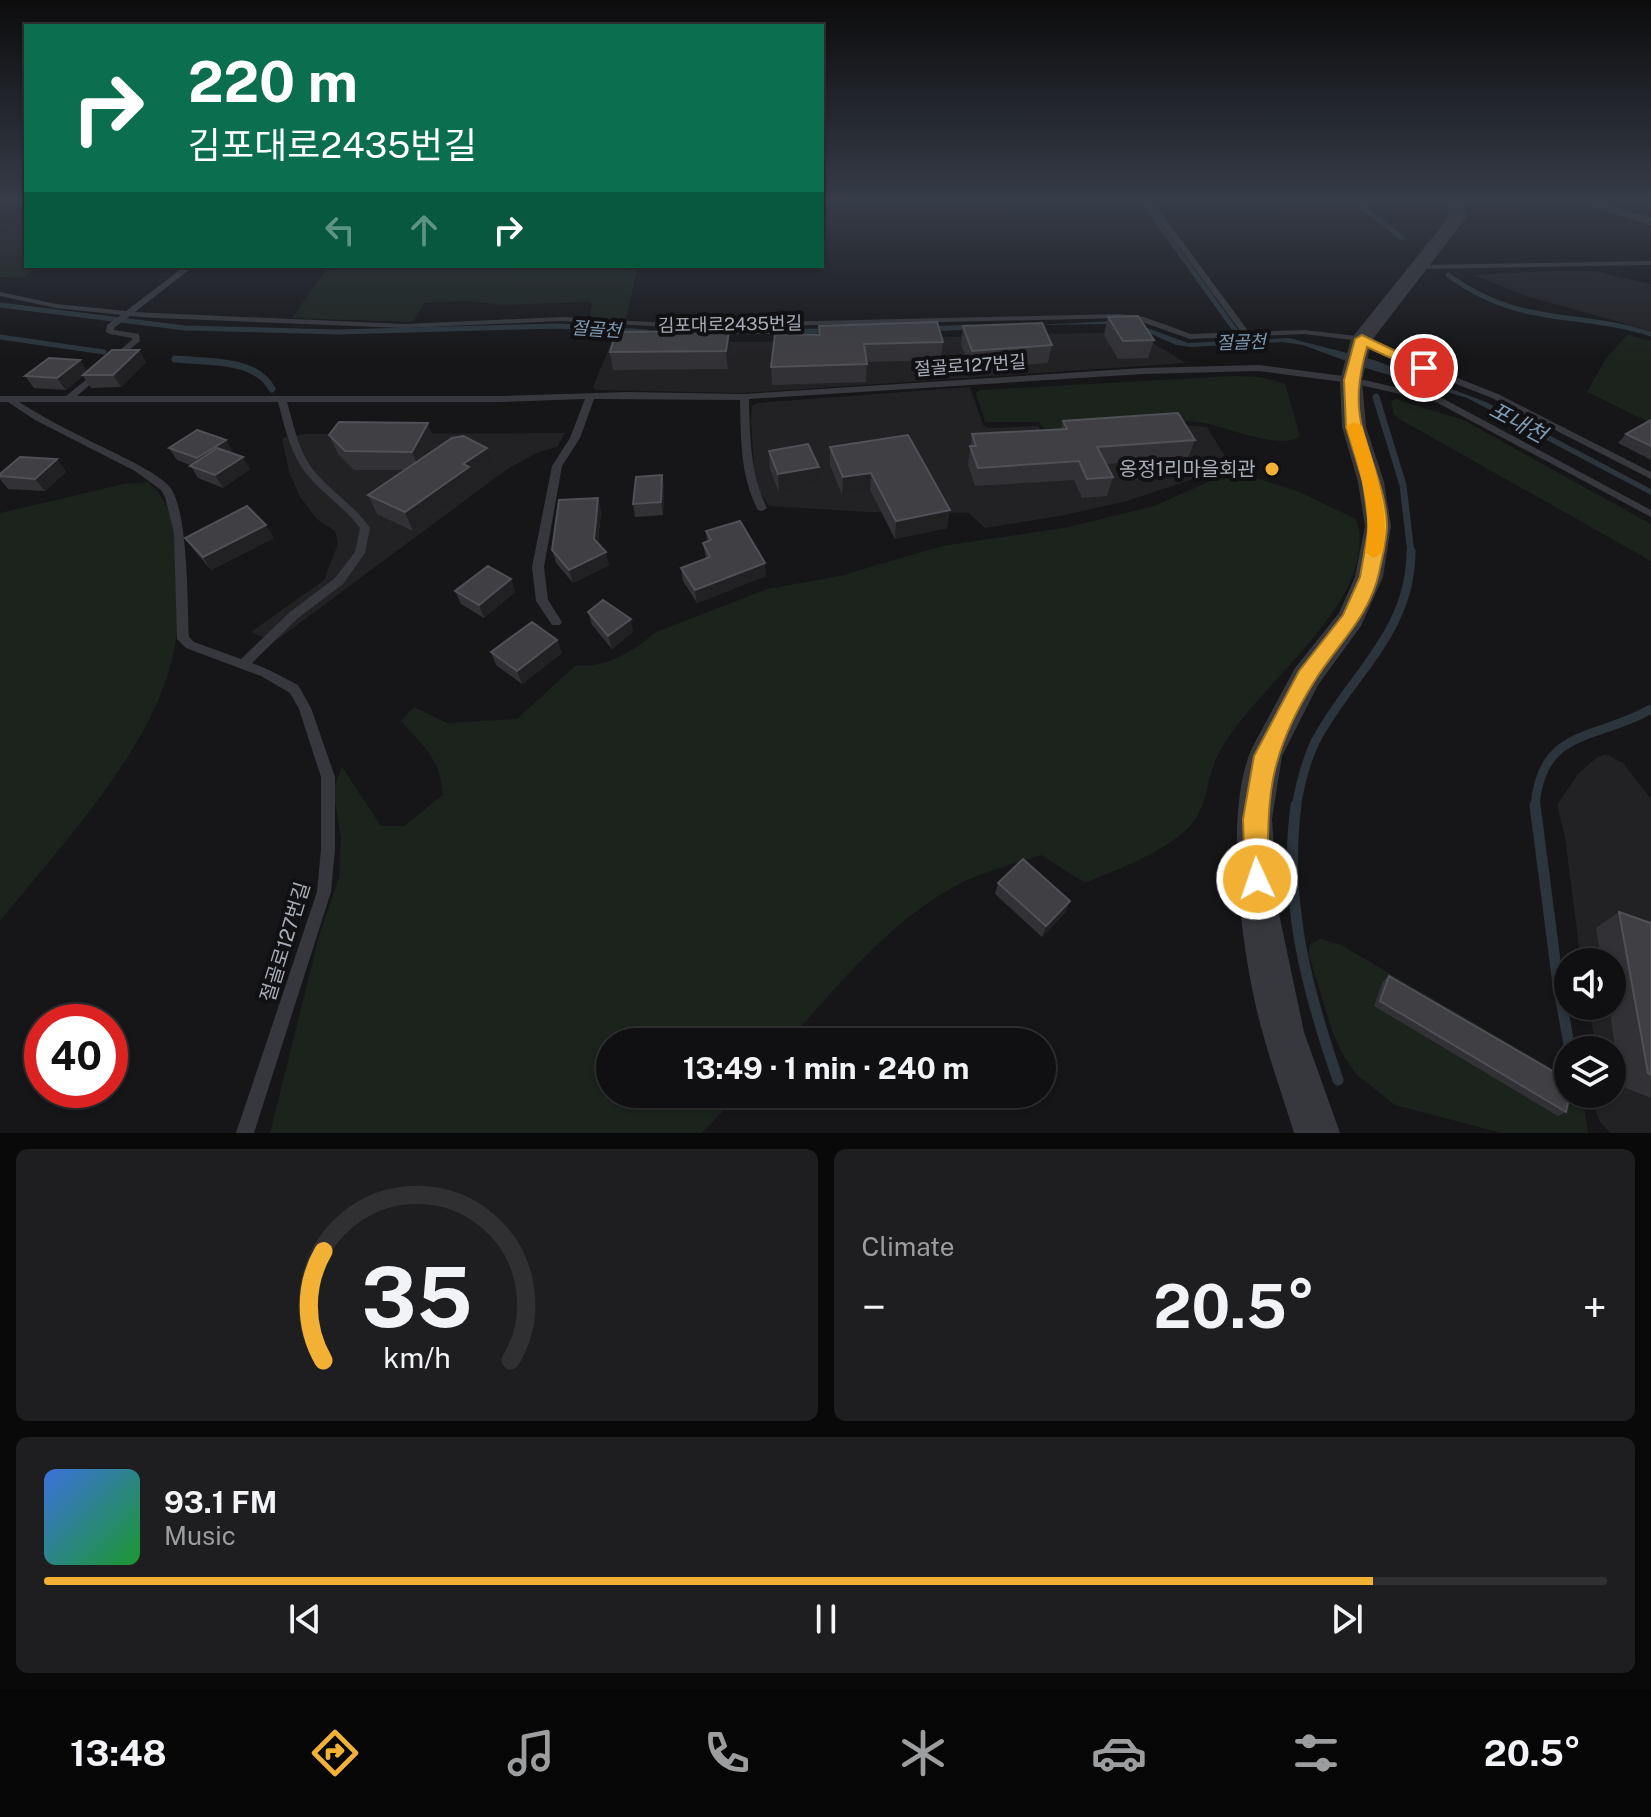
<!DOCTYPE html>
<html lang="en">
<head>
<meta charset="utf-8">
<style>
  body { margin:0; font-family:"Public Sans","Noto Sans KR",sans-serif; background:#1e1e20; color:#f1f3f6; height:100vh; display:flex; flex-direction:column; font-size:30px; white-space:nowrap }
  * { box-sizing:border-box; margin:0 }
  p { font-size:26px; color:#9c9d9f }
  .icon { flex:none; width:44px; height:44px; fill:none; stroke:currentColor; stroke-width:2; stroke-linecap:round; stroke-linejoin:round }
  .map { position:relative; height:1133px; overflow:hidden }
  .side { display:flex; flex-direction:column; gap:16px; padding:16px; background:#09090a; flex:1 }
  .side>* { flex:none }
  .guide { position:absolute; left:24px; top:24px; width:800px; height:244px; border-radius:0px; box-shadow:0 2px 6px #0004,0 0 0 2px #303032; background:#0b6e4f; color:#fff; overflow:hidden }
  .tools { position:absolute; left:1554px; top:948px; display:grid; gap:16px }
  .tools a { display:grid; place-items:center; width:72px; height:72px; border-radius:50%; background:#101012; box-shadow:0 2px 6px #0004,0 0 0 2px #303032; font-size:40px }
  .speed { position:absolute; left:24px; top:1004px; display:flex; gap:16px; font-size:40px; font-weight:700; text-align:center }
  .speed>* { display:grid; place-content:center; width:104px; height:104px; border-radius:50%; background:#101012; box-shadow:0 2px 6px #0004,0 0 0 2px #303032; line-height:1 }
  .speed .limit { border:12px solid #d22; background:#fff; color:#111 }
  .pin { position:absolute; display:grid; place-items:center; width:68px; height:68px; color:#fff; margin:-34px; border:4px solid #fff; border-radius:50%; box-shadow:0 2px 8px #0007 }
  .me { position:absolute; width:88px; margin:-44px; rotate:357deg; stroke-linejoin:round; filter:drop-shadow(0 0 6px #0008) }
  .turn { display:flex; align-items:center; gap:28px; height:168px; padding:0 32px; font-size:36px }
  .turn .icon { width:104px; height:104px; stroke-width:2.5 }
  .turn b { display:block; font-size:56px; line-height:68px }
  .lanes { display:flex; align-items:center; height:76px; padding:0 32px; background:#0003; justify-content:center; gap:40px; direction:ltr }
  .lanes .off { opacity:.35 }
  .big { font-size:60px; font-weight:700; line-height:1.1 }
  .side .widget { flex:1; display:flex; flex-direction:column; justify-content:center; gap:12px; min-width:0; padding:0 28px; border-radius:12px; background:#1e1e20 }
  .side .dial { align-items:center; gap:0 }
  .dial svg { height:208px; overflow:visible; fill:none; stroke:#303032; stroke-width:7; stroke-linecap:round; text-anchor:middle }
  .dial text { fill:#f1f3f6; stroke:none }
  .song { display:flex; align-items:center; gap:24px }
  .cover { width:96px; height:96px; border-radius:12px; background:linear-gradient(135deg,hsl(220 70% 55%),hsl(130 70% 35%)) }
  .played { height:8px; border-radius:4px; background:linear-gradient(90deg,#f2b134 85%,#303032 85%) }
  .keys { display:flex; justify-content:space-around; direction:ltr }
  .heat { display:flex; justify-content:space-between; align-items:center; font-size:44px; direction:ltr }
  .side .tiles { flex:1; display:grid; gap:16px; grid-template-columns:1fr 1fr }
  .widget:last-child { grid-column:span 2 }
  .trip { position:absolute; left:596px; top:1028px; width:460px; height:80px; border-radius:40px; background:#101012; box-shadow:0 2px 6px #0004,0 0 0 2px #303032; font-weight:700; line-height:80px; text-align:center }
  .dock { display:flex; height:128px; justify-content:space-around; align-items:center; background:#060607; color:#9c9d9f }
  .dock .icon { width:56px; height:56px }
  .dock .current { color:#f2b134 }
  .dock b { font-size:36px; color:#f1f3f6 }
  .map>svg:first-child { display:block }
  .built { fill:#222225 }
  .green { fill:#1c231d }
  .water { fill:#2c353c }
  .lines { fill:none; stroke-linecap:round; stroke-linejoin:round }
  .stream-far3 { stroke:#2c353c; stroke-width:5 }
  .stream-far2 { stroke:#2c353c; stroke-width:7 }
  .stream-far1 { stroke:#2c353c; stroke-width:9 }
  .stream { stroke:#2c353c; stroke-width:11 }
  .service { fill:#37383d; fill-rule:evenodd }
  .minor { fill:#37383d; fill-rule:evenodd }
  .tertiary { fill:#37383d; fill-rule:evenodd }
  .wall { fill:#323236 }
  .shaded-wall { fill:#212124 }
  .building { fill:#3f3f44; stroke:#4f5156; stroke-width:2 }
  .route { fill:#f2b134; stroke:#9d7322; stroke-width:2 }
  .slow { fill:#f59e0b }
  .poi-dot { fill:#f2b134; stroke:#111113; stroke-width:3 }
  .labels { text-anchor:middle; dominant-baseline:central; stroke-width:8; stroke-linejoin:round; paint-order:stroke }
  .far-street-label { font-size:18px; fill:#a8adb8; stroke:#111113 }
  .far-water-label { font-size:18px; font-style:italic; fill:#7f9bb3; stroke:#111113 }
  .poi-label { font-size:20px; fill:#a8adb8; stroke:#111113; text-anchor:end }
  .street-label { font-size:20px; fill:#a8adb8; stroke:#111113 }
  .water-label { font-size:22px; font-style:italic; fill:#7f9bb3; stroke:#111113 }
</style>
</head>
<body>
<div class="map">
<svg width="1651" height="1133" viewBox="0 0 1651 1133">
  <rect width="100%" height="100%" fill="#161618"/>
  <path class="built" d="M 1549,271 L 1593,271 L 1651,284 L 1651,331 L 1520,294 L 1474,275 Z
    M 1128,332 L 1143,337 L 1186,363 L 743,393 L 596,390 L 593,387 L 612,341 L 755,342 Z
    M 970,387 L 983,425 L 988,428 L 1038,426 L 1045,436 L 1167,424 L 1207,427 L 1234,471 L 1196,478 L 1127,501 L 1065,515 L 985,528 L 969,513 L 868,512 L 769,506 L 760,492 L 754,468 L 751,422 L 752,406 L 757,403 Z
    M 565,433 L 557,447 L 536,453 L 506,470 L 274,642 L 251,632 L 324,580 L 338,544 L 335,531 L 318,520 L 300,497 L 289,472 L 282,438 L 306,434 Z
    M 1606,754 L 1623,763 L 1651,799 L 1651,1133 L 1610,1133 L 1600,1122 L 1594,1107 L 1595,1094 L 1612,1094 L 1612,1050 L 1596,1050 L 1589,1006 L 1612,1006 L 1612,962 L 1581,962 L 1565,837 L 1557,805 L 1578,774 L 1596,758 Z"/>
  <path class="green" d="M 26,219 L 26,266 L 42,266 L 22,278 L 0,277 L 0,234 Z
    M 329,266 L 638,266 L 626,319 L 621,321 L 590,318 L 592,304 L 589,302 L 504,305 L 466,301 L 424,303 L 414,321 L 410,322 L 292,318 Z
    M 1627,335 L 1651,341 L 1651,423 L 1587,392 L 1606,358 Z
    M 1233,376 L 1260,377 L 1285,384 L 1300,436 C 1282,451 1226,427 1204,423 C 1157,415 1095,428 1047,433 L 1039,422 L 985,422 L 976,393 L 980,390 Z
    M 1396,399 L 1463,420 L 1651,524 L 1651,561 L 1401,420 L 1394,414 L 1391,401 Z
    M 1256,478 L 1297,491 L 1356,519 C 1384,601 1248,689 1217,757 C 1202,789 1211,811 1178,837 C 1151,857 1116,870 1085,883 L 1041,855 C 1017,863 989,870 965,881 C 893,916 840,984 787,1042 L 610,1042 L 610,1094 L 739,1094 L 702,1133 L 270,1133 L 319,936 L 339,877 L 341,838 L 333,790 L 342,767 L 381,826 L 404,826 L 443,795 C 440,758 424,747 401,721 L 414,707 L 447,723 L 517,719 L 576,665 C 602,670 635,651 654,633 L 767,589 L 840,576 L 942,546 L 1069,527 L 1154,506 L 1215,479 Z
    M 148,482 C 174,505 175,532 177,565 C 179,590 180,620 175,645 C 159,743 61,845 0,921 L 0,513 L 124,484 Z
    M 1321,939 L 1341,945 L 1546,1065 L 1568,1082 L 1568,1094 L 1578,1094 L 1583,1100 L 1588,1133 L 1502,1133 L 1395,1105 L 1357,1075 L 1343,1055 L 1332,1031 L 1309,955 L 1310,944 Z"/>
  <path class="water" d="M 1111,321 L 1139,325 L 1188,343 L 1289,338 L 1374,360 L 1486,402 L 1651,489 L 1651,495 L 1467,398 L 1362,367 L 1303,345 L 1282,342 L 1191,347 L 1176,345 L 1145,331 L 1115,324 L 1036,325 Z"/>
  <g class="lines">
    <path class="stream-far3" d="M 1141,199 L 1235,330
      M 1352,199 L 1402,238
      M 822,204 L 860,199
      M 1448,275 C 1520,328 1575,310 1651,334
      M 0,305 L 185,328 L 338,332 L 558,326 L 647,332
      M 928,329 L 971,327
      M 720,332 L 827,331
      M 0,337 L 104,352"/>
    <path class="stream-far2" d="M 175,359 C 205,362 256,358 272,389
      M 1376,397 L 1403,485 L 1411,553"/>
    <path class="stream-far1" d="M 1296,807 C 1300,785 1305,763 1315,742 C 1350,675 1411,633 1411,551
      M 1535,807 C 1541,727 1596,741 1651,709"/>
    <path class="stream" d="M 1296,805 C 1283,902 1307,990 1338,1080
      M 1535,805 L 1558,984 L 1570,1050"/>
    <path class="service" d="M 1144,199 L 1151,199 L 1249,332 L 1304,330 L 1365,337 L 1427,366 L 1498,394 L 1651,472 L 1651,479 L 1492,398 L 1421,370 L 1360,341 L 1304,334 L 1190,339 L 1139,321 L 1120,318 L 685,328 L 562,321 L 404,328 L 155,318 L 130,316 L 114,328 L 114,330 L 139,334 L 140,341 L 113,363 L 110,362 L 110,358 L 132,340 L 132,338 L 110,334 L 106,332 L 107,325 L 121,315 L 56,308 L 0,296 L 0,292 L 56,304 L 126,311 L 185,266 L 194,266 L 135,312 L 404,324 L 562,317 L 685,324 L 1120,314 L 1144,317 L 1191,334 L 1241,332 Z
      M 1651,261 L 1651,265 L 1418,269 L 1414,267 L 1418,265 Z
      M 1259,365 L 1351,377 L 1442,398 L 1651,510 L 1651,517 L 1436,402 L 1351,383 L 1259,371 L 1143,374 L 749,399 C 750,437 750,473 767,508 L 762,511 L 758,510 C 740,476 741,438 740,400 L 594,399 L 580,438 L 562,466 L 544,567 L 548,600 L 562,622 L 560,625 L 552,625 L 536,601 L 532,567 L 552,466 L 570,438 L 585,399 L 500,402 L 287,402 C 294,426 299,454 316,473 C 333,493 355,506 370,528 L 365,553 L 343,584 L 298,618 L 252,663 L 269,670 L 298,685 L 311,708 L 335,777 L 335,849 L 331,892 L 254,1133 L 236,1133 L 317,892 L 321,849 L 321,777 L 299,709 L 290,693 L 261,676 L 186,648 L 177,639 L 174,533 L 165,497 L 161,490 L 135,471 L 35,420 L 8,402 L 0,402 L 0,396 L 66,396 L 97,371 L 101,374 L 100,376 L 77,396 L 500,396 L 627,392 L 744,394 L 1143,368 ZM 19,402 L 278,402 C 285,428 291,457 310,478 C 326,496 346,509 360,528 L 355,552 L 335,578 L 290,612 L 241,659 L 194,642 L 189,637 C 187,605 189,509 169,486 C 157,473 132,462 117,454 C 84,438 50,422 19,402 Z"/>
    <path class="minor" d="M 1565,199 L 1587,199 L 1651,217 L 1651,225 Z"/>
    <path class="tertiary" d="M 1448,199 L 1464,199 L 1466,218 L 1372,340 L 1362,380 L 1366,427 L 1384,482 L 1391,526 L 1383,577 L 1361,626 L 1318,685 L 1282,756 L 1272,819 L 1278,909 L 1304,1032 L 1340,1133 L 1294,1133 C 1284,1100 1272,1067 1263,1034 C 1243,964 1221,812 1253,746 L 1295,668 L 1339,613 L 1355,577 L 1365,526 L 1358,482 L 1342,427 L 1340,380 L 1351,339 L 1448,218 Z"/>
  </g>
  <path class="wall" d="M 1108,317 L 1154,340 L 1148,358 L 1118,359 L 1104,335 Z
    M 819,326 L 943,342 L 941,360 L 867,362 L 866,382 L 772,385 L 771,367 L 819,335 Z
    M 963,326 L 1052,345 L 1048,363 L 970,369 L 961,344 Z
    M 730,349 L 728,369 L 613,370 L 610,352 Z
    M 139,350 L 146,362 L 121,387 L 91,388 L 83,376 L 66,390 L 34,388 L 25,376 L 88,371 Z
    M 1063,421 L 1195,440 L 1188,458 L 1106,464 L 1113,477 L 1107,496 L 1082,498 L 1074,480 L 975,486 L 968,465 L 972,434 L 1061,429 Z
    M 1651,421 L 1651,460 L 1618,443 L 1626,434 Z
    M 329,435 L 435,442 L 429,454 L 494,466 L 474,481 L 475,486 L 413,531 L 377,514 L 368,495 L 404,470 L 354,470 L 338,454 Z
    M 908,435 L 947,528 L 895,539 L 870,490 L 842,495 L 830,465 L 830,447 Z
    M 226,440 L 233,453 L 250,469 L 223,488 L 198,478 L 190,465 L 177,460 L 169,448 Z
    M 769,451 L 819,467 L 819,486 L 779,493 L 770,469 Z
    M 57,459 L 66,472 L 45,491 L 8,489 L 0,479 L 0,474 Z
    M 662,475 L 664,488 L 663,515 L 635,517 L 633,504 Z
    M 601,510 L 598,543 L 609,565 L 573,583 L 556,563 L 552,550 Z
    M 706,531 L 766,576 L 697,603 L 683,581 L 681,568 L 706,559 L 703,543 L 707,542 Z
    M 185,538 L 274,538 L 211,570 L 194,550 Z
    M 511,579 L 515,592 L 484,618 L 461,604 L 455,591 Z
    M 588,612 L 633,632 L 612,649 L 592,625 Z
    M 557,640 L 562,653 L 522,684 L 496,665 L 491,652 Z
    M 998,883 L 1066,912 L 1042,937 L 995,894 Z
    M 1619,912 L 1651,923 L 1651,1098 L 1621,1086 L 1609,1006 L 1612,1006 L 1612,962 L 1602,962 L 1596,928 Z
    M 1389,976 L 1566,1112 L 1558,1116 L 1374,1006 L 1383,981 Z"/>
  <path class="shaded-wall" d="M 729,331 L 730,349 L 728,369 L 726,351 Z
    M 139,350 L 146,362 L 121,387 L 113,375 Z
    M 80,360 L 88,372 L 66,390 L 57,378 Z
    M 428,423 L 435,442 L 420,470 L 412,452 Z
    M 226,440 L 233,453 L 205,471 L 197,458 Z
    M 487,448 L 494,466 L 474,481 L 475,486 L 413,531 L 405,512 L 463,464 Z
    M 243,457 L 250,469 L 223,488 L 215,475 Z
    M 57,459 L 66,472 L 45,491 L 35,479 Z
    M 819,467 L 819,486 L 779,493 L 778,474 Z
    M 871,473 L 870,490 L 842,495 L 843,477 Z
    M 662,475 L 664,488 L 663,515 L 661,502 Z
    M 598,498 L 601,510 L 597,552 L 594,539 Z
    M 950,510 L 947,528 L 895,539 L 896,521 Z
    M 266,525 L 274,538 L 211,570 L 203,557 Z
    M 606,552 L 609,565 L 573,583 L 569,570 Z
    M 765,563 L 766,576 L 697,603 L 695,590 Z
    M 511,579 L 515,592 L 484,618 L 479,605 Z
    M 631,619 L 633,632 L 612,649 L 608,636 Z
    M 557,640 L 562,653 L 522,684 L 517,671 Z
    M 1070,901 L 1066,912 L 1042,937 L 1046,926 Z"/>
  <path class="building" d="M 1138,316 L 1154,340 L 1123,341 L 1108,317 Z
    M 937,322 L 943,342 L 864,344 L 867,364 L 771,367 L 775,334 L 820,335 L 819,326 Z
    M 1042,323 L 1052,345 L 972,351 L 963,326 Z
    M 729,331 L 726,351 L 610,352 L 616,332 Z
    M 112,350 L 139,350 L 113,375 L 83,375 Z
    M 49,358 L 80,360 L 57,378 L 25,376 Z
    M 1178,413 L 1195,440 L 1097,447 L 1113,477 L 1087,479 L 1079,461 L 978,468 L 970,446 L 976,446 L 972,434 L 1067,429 L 1063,421 Z
    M 1651,421 L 1651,446 L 1626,434 L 1651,420 Z
    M 339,422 L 428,423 L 412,452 L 345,451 L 329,435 Z
    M 197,430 L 226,440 L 197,458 L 169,448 Z
    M 908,435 L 950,510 L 896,521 L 871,473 L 843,477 L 830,447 Z
    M 463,436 L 487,448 L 463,464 L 469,467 L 405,512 L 368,495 L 452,438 Z
    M 808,444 L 819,467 L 778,474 L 769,451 Z
    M 217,448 L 243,457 L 215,475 L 190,466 Z
    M 20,457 L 57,459 L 35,479 L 0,476 L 0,474 Z
    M 662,475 L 661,502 L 633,504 L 636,477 Z
    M 598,498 L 594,539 L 606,552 L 569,570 L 552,550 L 559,500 Z
    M 247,506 L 266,525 L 203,557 L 185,538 Z
    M 740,521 L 765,563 L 695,590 L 681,568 L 710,557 L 703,543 L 711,540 L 706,531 Z
    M 488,566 L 511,579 L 479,605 L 455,591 Z
    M 603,600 L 631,619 L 608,636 L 588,612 Z
    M 532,622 L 557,640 L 517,671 L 491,652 Z
    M 1023,859 L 1070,901 L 1046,926 L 998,883 Z
    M 1619,912 L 1651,923 L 1651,1075 L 1648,1073 Z
    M 1389,976 L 1568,1080 L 1568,1094 L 1570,1094 L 1566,1112 L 1380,1001 Z"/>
  <linearGradient id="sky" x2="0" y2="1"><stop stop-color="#0c0c0d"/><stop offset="0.56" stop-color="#363c48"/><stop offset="1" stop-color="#363c48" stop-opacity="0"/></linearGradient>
  <rect width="1651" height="358" fill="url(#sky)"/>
  <path class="route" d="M 1362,335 L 1431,368 L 1429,371 L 1419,371 L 1367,347 C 1359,375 1355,402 1363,431 C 1371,462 1386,492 1387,525 C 1387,540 1382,558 1379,573 C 1370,616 1336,646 1314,682 C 1270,752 1265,799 1269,879 L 1266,887 L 1257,891 L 1249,887 L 1245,879 L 1243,819 L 1254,756 L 1299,671 L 1343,615 L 1360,577 L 1369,526 L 1363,482 L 1346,427 L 1344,380 L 1355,339 Z"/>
  <path class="slow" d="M 1354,422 L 1362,426 C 1375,468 1390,508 1383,552 L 1374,558 L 1365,552 C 1373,508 1359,468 1346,426 Z"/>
  <circle class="poi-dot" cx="1272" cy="469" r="8"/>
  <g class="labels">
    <g class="far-street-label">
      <text transform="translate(730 324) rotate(-1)">김포대로2435번길</text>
      <text transform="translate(970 365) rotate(-4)">절골로127번길</text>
    </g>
    <g class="far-water-label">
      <text transform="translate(596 329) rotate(4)">절골천</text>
      <text transform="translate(1241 342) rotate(-2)">절골천</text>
    </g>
    <g class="poi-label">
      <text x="1256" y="469">옹정1리마을회관</text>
    </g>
    <g class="street-label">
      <text transform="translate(285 942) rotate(-73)">절골로127번길</text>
    </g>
    <g class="water-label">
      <text transform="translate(1518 422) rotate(28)">포내천</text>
    </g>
  </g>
</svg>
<div class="tools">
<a><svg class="icon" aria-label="sound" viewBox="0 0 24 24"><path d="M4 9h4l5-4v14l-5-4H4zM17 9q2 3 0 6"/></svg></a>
<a><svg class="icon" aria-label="layers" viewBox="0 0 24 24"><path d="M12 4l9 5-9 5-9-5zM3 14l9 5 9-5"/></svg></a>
</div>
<div class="speed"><div class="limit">40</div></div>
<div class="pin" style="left:1424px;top:368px;background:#d93025"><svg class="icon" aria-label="arrive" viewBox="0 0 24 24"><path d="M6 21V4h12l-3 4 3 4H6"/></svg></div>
<svg class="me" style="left:1257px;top:879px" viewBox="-20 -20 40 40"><circle r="17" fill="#f2b134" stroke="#fff" stroke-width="3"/><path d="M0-11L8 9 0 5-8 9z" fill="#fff"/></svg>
<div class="trip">13:49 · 1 min · 240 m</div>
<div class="guide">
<div class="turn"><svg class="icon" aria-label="right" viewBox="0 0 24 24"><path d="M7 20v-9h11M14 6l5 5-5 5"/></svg><div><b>220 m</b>김포대로2435번길</div></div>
<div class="lanes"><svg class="icon off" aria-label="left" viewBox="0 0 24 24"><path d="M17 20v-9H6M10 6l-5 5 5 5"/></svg><svg class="icon off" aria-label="ahead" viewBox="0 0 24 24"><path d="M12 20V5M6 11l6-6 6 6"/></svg><svg class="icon" aria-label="right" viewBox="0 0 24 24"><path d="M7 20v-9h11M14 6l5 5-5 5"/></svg></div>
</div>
</div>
<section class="side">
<div class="tiles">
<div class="widget dial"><svg viewBox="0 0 100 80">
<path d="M14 69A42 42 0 1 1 86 69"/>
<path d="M14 69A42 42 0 0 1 14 27" stroke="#f2b134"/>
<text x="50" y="56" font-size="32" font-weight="700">35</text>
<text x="50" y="72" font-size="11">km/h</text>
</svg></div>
<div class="widget"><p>Climate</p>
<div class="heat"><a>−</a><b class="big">20.5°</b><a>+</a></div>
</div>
<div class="widget">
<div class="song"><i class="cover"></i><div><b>93.1 FM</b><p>Music</p></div></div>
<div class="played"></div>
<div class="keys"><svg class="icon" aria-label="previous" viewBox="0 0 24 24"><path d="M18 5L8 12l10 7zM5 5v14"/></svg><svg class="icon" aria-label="pause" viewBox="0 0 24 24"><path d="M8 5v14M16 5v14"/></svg><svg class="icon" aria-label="next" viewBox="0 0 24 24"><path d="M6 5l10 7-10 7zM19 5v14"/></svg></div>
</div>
</div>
</section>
<nav class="dock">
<b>13:48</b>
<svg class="icon current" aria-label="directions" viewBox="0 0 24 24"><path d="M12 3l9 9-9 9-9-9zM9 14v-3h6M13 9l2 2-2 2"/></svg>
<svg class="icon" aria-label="music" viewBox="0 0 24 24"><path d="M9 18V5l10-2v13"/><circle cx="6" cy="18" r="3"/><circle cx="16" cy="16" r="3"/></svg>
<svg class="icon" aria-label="phone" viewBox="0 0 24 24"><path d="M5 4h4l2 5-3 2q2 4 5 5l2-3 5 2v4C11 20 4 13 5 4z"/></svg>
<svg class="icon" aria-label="climate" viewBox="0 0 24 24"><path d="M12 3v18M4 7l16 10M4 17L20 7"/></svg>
<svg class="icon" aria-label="car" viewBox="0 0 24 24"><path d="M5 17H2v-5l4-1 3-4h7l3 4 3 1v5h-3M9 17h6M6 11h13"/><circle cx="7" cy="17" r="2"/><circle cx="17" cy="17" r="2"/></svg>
<svg class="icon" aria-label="filters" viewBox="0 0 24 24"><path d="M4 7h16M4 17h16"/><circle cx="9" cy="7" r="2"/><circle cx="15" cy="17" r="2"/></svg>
<b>20.5°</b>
</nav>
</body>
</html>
